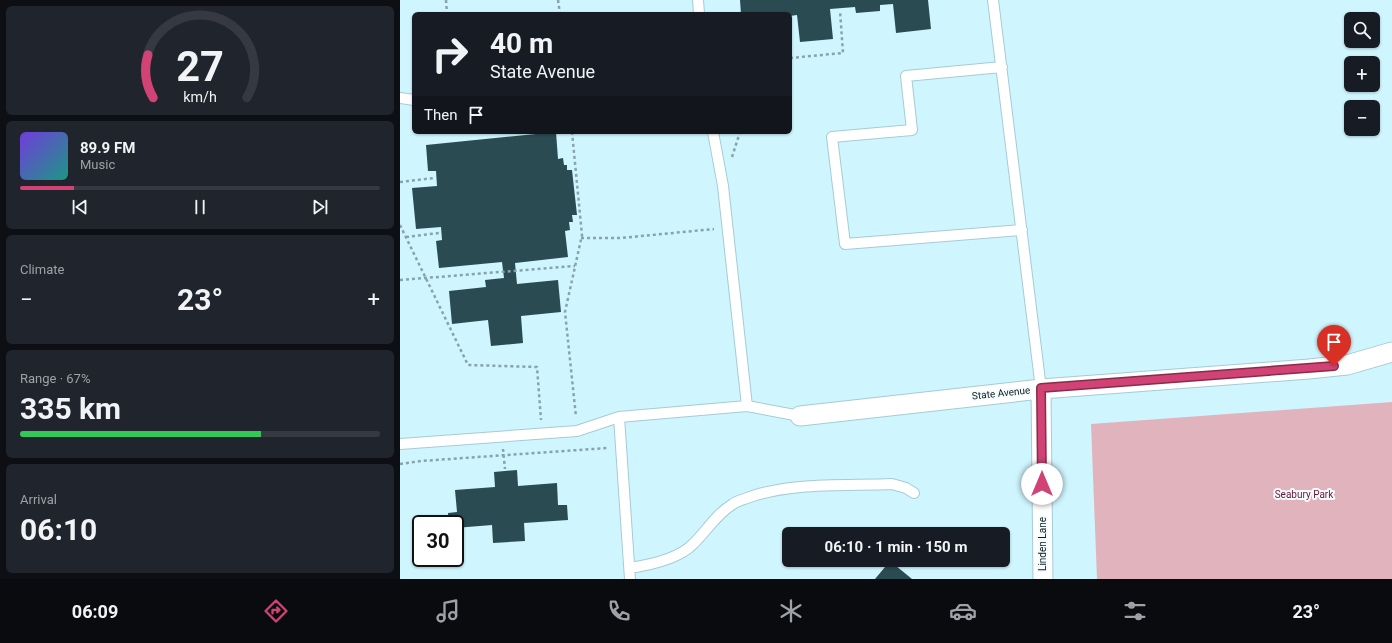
<!DOCTYPE html>
<html lang="en">
<head>
<meta charset="utf-8">
<style>
  body { margin:0; font-family:Roboto,sans-serif; background:#20242c; color:#f1f3f6; height:100vh; display:flex; flex-direction:column; font-size:15px; white-space:nowrap }
  * { box-sizing:border-box; margin:0 }
  p { font-size:13px; color:#9ea1a6 }
  .icon { flex:none; width:22px; height:22px; fill:none; stroke:currentColor; stroke-width:2; stroke-linecap:round; stroke-linejoin:round }
  .map { position:relative; flex:1; overflow:hidden }
  .side { display:flex; flex-direction:column; gap:6px; padding:6px; background:#0d0f14; width:400px }
  .side>* { flex:none }
  .guide { position:absolute; left:12px; top:12px; width:380px; height:122px; border-radius:6px; box-shadow:0 1px 3px #0004; background:#171b24; color:#f1f3f6; overflow:hidden }
  .fabs { position:absolute; left:944px; top:12px; display:grid; gap:8px }
  .fabs a { display:grid; place-items:center; width:36px; height:36px; border-radius:6px; background:#171b24; box-shadow:0 1px 3px #0004; font-size:20px }
  .speed { position:absolute; left:12px; top:515px; display:flex; gap:8px; font-size:20px; font-weight:700; text-align:center }
  .speed>* { display:grid; place-content:center; width:52px; height:52px; border-radius:50%; background:#171b24; box-shadow:0 1px 3px #0004; line-height:1 }
  .speed .limit { border:2px solid #111; border-radius:6px; background:#fff; color:#111 }
  .pin { position:absolute; display:grid; place-items:center; width:34px; height:34px; color:#fff; margin:-41px -17px; border-radius:50% 50% 50% 0; rotate:-45deg; box-shadow:0 0 4px #0007 }
  .pin .icon { rotate:45deg }
  .me { position:absolute; width:44px; margin:-22px; rotate:0deg; stroke-linejoin:round; filter:drop-shadow(0 0 3px #0008) }
  .turn { display:flex; align-items:center; gap:14px; height:84px; padding:0 12px; font-size:18px }
  .turn .icon { width:52px; height:52px; stroke-width:2.5 }
  .turn b { display:block; font-size:28px; line-height:34px }
  .then { display:flex; align-items:center; height:38px; padding:0 12px; background:#0003; gap:8px; font-size:15px }
  .big { font-size:30px; font-weight:700; line-height:1.1 }
  .side .widget { flex:1; display:flex; flex-direction:column; justify-content:center; gap:6px; min-width:0; padding:0 14px; border-radius:6px; background:#20242c }
  .side .dial { align-items:center; gap:0 }
  .dial svg { height:104px; overflow:visible; fill:none; stroke:#363941; stroke-width:7; stroke-linecap:round; text-anchor:middle }
  .dial text { fill:#f1f3f6; stroke:none }
  .song { display:flex; align-items:center; gap:12px }
  .cover { width:48px; height:48px; border-radius:6px; background:linear-gradient(135deg,hsl(260 70% 55%),hsl(170 70% 35%)) }
  .played { height:4px; border-radius:2px; background:linear-gradient(90deg,#d04374 15%,#363941 15%) }
  .keys { display:flex; justify-content:space-around; direction:ltr }
  .heat { display:flex; justify-content:space-between; align-items:center; font-size:22px; direction:ltr }
  .charge { height:6px; border-radius:3px; background:linear-gradient(90deg,#34c759 67%,#363941 0) }
  .trip { position:absolute; left:382px; top:527px; width:228px; height:40px; border-radius:6px; background:#171b24; box-shadow:0 1px 3px #0004; font-weight:700; line-height:40px; text-align:center }
  .menu { display:flex; height:64px; justify-content:space-around; align-items:center; background:#090b0e; color:#9ea1a6 }
  .menu .icon { width:28px; height:28px }
  .menu .current { color:#d04374 }
  .menu b { font-size:18px; color:#f1f3f6 }
  main { display:flex; flex:1; min-height:0 }
  .map>svg:first-child { display:block }
  .green { fill:#e1b3bd }
  .building { fill:#2a4b52 }
  .lines { fill:none; stroke-linecap:round; stroke-linejoin:round }
  .service-casing { stroke:#a6cbd4; stroke-width:12 }
  .minor-casing { stroke:#a6cbd4; stroke-width:21 }
  .path { stroke:#87a4ab; stroke-width:2.5; stroke-dasharray:3 3; stroke-linecap:butt }
  .service { stroke:#fff; stroke-width:10 }
  .minor { stroke:#fff; stroke-width:19 }
  .route-casing { stroke:#872c4b; stroke-width:10 }
  .route { stroke:#d04374; stroke-width:7 }
  .labels { text-anchor:middle; dominant-baseline:central; stroke-width:4; stroke-linejoin:round; paint-order:stroke }
  .street-label { font-size:10px; fill:#0e1c1f; stroke:#f5fcfe }
  .park-label { font-size:10px; fill:#691234; stroke:#f5fcfe }
</style>
</head>
<body>
<main>
<section class="side">
<div class="widget dial"><svg viewBox="0 0 100 80">
<path d="M14 69A42 42 0 1 1 86 69"/>
<path d="M14 69A42 42 0 0 1 10 36" stroke="#d04374"/>
<text x="50" y="56" font-size="32" font-weight="700">27</text>
<text x="50" y="72" font-size="11">km/h</text>
</svg></div>
<div class="widget">
<div class="song"><i class="cover"></i><div><b>89.9 FM</b><p>Music</p></div></div>
<div class="played"></div>
<div class="keys"><svg class="icon" aria-label="previous" viewBox="0 0 24 24"><path d="M18 5L8 12l10 7zM5 5v14"/></svg><svg class="icon" aria-label="pause" viewBox="0 0 24 24"><path d="M8 5v14M16 5v14"/></svg><svg class="icon" aria-label="next" viewBox="0 0 24 24"><path d="M6 5l10 7-10 7zM19 5v14"/></svg></div>
</div>
<div class="widget"><p>Climate</p>
<div class="heat"><a>−</a><b class="big">23°</b><a>+</a></div>
</div>
<div class="widget"><p>Range · 67%</p><b class="big">335 km</b><div class="charge"></div></div>
<div class="widget"><p>Arrival</p><b class="big">06:10</b></div>
</section>
<div class="map">
<svg width="992" height="579" viewBox="0 0 992 579">
  <rect width="100%" height="100%" fill="#cff5fe"/>
  <path class="green" d="M 992,402 L 992,579 L 697,579 L 691,424 Z"/>
  <path class="building" d="M 340,0 L 528,0 L 531,29 L 496,33 L 493,4 L 480,5 L 480,11 L 456,13 L 455,7 L 430,9 L 433,39 L 400,42 L 397,15 L 390,16 L 390,14 L 341,14 Z
    M 156,132 L 158,159 L 163,158 L 164,165 L 167,165 L 167,170 L 172,170 L 177,215 L 172,215 L 173,222 L 169,222 L 170,230 L 165,231 L 168,257 L 115,263 L 117,284 L 158,280 L 161,312 L 121,316 L 123,343 L 91,346 L 88,320 L 52,324 L 49,291 L 86,287 L 85,280 L 104,278 L 102,262 L 39,268 L 36,241 L 42,240 L 41,227 L 16,229 L 12,188 L 37,186 L 36,171 L 28,171 L 26,145 Z
    M 117,470 L 118,486 L 157,483 L 158,505 L 167,505 L 168,520 L 124,523 L 125,541 L 93,543 L 92,525 L 55,528 L 55,524 L 49,524 L 48,513 L 57,512 L 55,490 L 95,487 L 94,472 Z
    M 490,561 L 512,579 L 475,579 Z"/>
  <g class="lines">
    <g class="service-casing">
      <path id="service" d="M 298,0 L 299,14
        M 593,0 L 641,389
        M 602,67 L 506,76 L 512,130 L 432,137 L 445,244 L 622,230
        M 0,98 L 14,100
        M 313,132 L 323,186 L 347,406
        M 219,417 L 230,579
        M 0,444 L 177,431 L 219,417 L 347,406 L 400,416
        M 230,568 C 249,565 278,559 292,545 C 306,532 316,514 333,504 C 337,501 342,500 347,498 C 389,482 446,486 492,484 L 506,488 L 514,493"/>
    </g>
    <g class="minor-casing">
      <path id="minor" d="M 641,389 L 643,579
        M 400,416 L 641,389 L 909,369 L 947,365 L 992,352"/>
    </g>
    <path class="path" d="M 46,0 L 47,14
      M 158,0 L 160,14
      M 390,58 L 443,53 L 440,11
      M 172,132 L 182,235 L 165,312 L 176,417
      M 332,157 L 340,132
      M 0,182 L 34,178
      M 0,225 L 68,365 L 137,367 L 141,420
      M 6,237 L 39,233
      M 181,238 L 221,238 L 314,229
      M 0,280 L 175,266
      M 103,449 L 105,469
      M 0,464 L 21,461 L 207,448"/>
    <use href="#service" class="service"/>
    <use href="#minor" class="minor"/>
  </g>
  <g class="lines">
    <g class="route-casing">
      <path id="route" d="M 642,484 L 641,388 L 934,366"/>
    </g>
    <use href="#route" class="route"/>
  </g>
  <g class="labels">
    <g class="street-label">
      <text transform="translate(601 393) rotate(-6)">State Avenue</text>
      <text transform="translate(642 544) rotate(-90)">Linden Lane</text>
    </g>
    <g class="park-label">
      <text x="904" y="494">Seabury Park</text>
    </g>
  </g>
</svg>
<div class="fabs">
<a><svg class="icon" aria-label="search" viewBox="0 0 24 24"><circle cx="10" cy="10" r="6"/><path d="M15 15l6 6"/></svg></a>
<a>+</a>
<a>−</a>
</div>
<div class="speed"><div class="limit">30</div></div>
<div class="pin" style="left:934px;top:366px;background:#d93025"><svg class="icon" aria-label="arrive" viewBox="0 0 24 24"><path d="M6 21V4h12l-3 4 3 4H6"/></svg></div>
<svg class="me" style="left:642px;top:484px" viewBox="-20 -20 40 40"><circle r="19" fill="#fff"/><path d="M0-13L10 11 0 6-10 11z" fill="#d04374"/></svg>
<div class="trip">06:10 · 1 min · 150 m</div>
<div class="guide">
<div class="turn"><svg class="icon" aria-label="right" viewBox="0 0 24 24"><path d="M7 20v-9h11M14 6l5 5-5 5"/></svg><div><b>40 m</b>State Avenue</div></div>
<div class="then">Then<svg class="icon" aria-label="arrive" viewBox="0 0 24 24"><path d="M6 21V4h12l-3 4 3 4H6"/></svg></div>
</div>
</div>
</main>
<nav class="menu">
<b>06:09</b>
<svg class="icon current" aria-label="directions" viewBox="0 0 24 24"><path d="M12 3l9 9-9 9-9-9zM9 14v-3h6M13 9l2 2-2 2"/></svg>
<svg class="icon" aria-label="music" viewBox="0 0 24 24"><path d="M9 18V5l10-2v13"/><circle cx="6" cy="18" r="3"/><circle cx="16" cy="16" r="3"/></svg>
<svg class="icon" aria-label="phone" viewBox="0 0 24 24"><path d="M5 4h4l2 5-3 2q2 4 5 5l2-3 5 2v4C11 20 4 13 5 4z"/></svg>
<svg class="icon" aria-label="climate" viewBox="0 0 24 24"><path d="M12 3v18M4 7l16 10M4 17L20 7"/></svg>
<svg class="icon" aria-label="car" viewBox="0 0 24 24"><path d="M5 17H2v-5l4-1 3-4h7l3 4 3 1v5h-3M9 17h6M6 11h13"/><circle cx="7" cy="17" r="2"/><circle cx="17" cy="17" r="2"/></svg>
<svg class="icon" aria-label="filters" viewBox="0 0 24 24"><path d="M4 7h16M4 17h16"/><circle cx="9" cy="7" r="2"/><circle cx="15" cy="17" r="2"/></svg>
<b>23°</b>
</nav>
</body>
</html>
